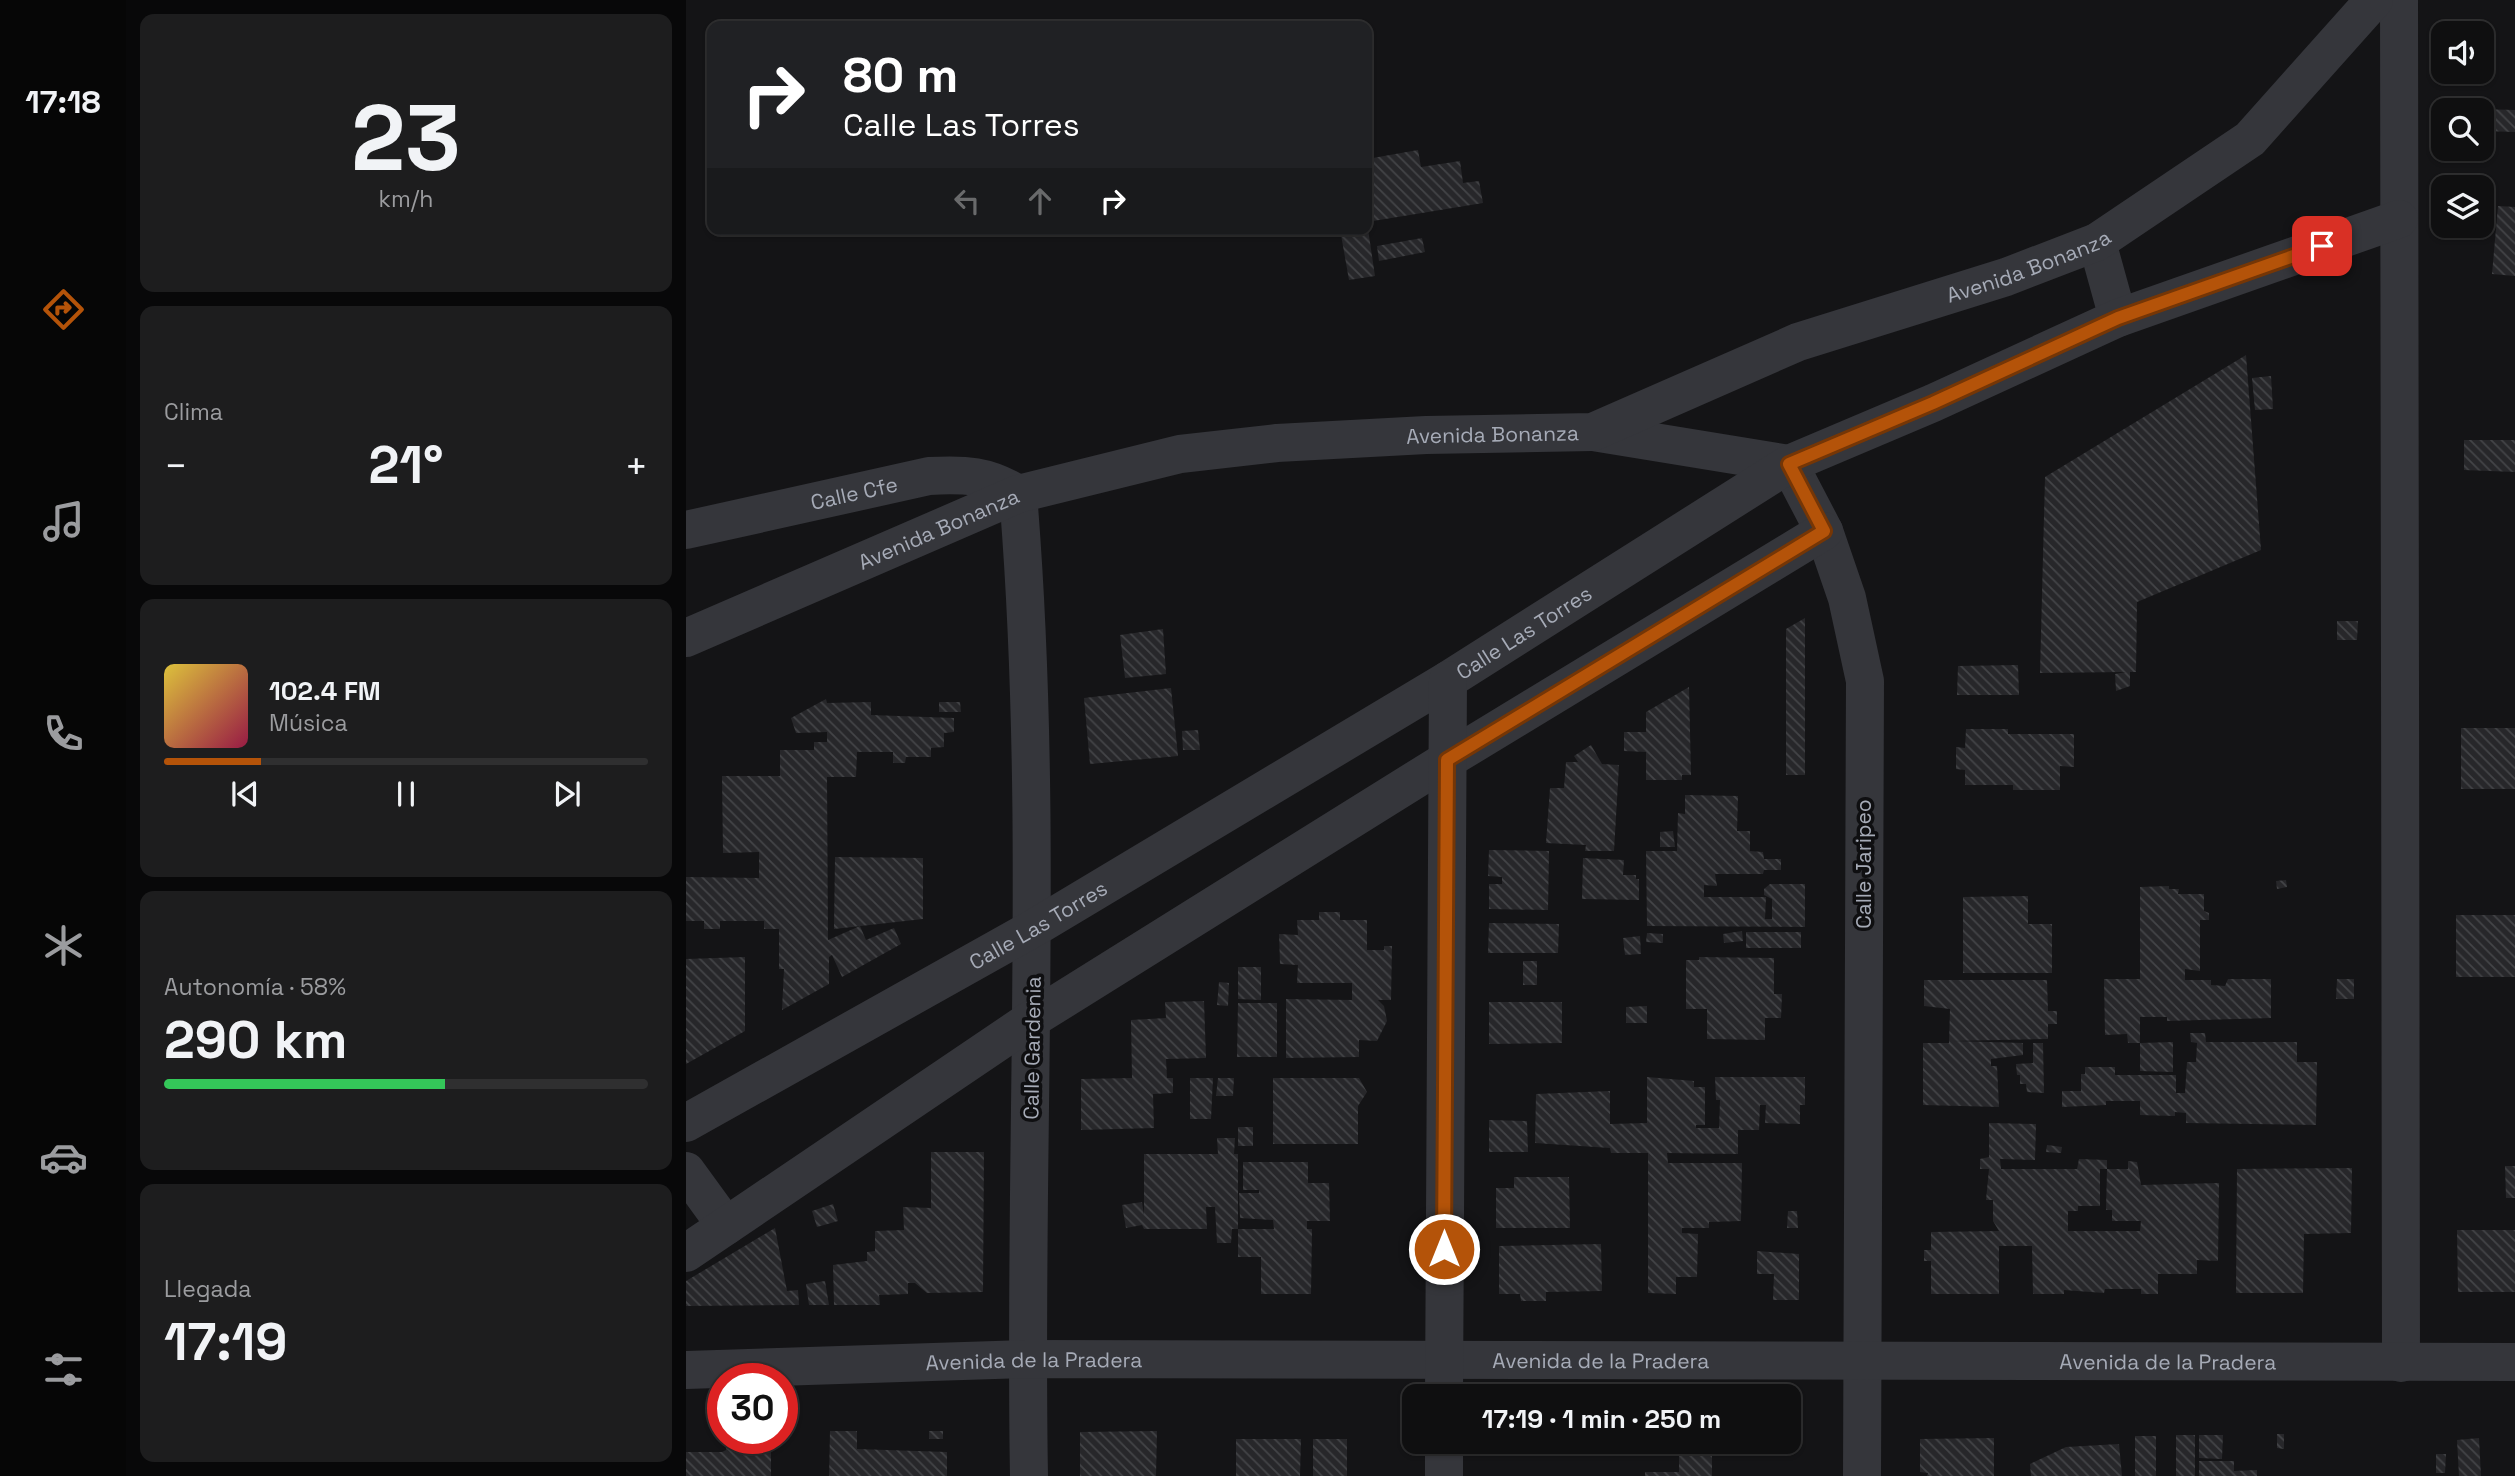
<!DOCTYPE html>
<html lang="es">
<head>
<meta charset="utf-8">
<style>
  body { margin:0; font-family:"Space Grotesk",sans-serif; background:#1d1d1e; color:#f1f3f6; height:100vh; display:flex; flex-direction:column; font-size:26px; white-space:nowrap }
  * { box-sizing:border-box; margin:0 }
  p { font-size:23px; color:#9b9c9f }
  .icon { flex:none; width:38px; height:38px; fill:none; stroke:currentColor; stroke-width:2; stroke-linecap:round; stroke-linejoin:round }
  .map { position:relative; flex:1; overflow:hidden }
  .panel { display:flex; flex-direction:column; gap:14px; padding:14px; background:#080809; width:560px }
  .panel>* { flex:none }
  .banner { position:absolute; left:21px; top:21px; width:665px; height:214px; border-radius:14px; box-shadow:0 2px 5px #0004,0 0 0 2px #2f2f30; background:#202124; color:#fff; overflow:hidden }
  .tools { position:absolute; left:1745px; top:21px; display:grid; gap:14px }
  .tools a { display:grid; place-items:center; width:63px; height:63px; border-radius:14px; background:#0f0f10; box-shadow:0 2px 5px #0004,0 0 0 2px #2f2f30; font-size:35px }
  .speed { position:absolute; left:21px; top:1363px; display:flex; gap:14px; font-size:35px; font-weight:700; text-align:center }
  .speed>* { display:grid; place-content:center; width:91px; height:91px; border-radius:50%; background:#0f0f10; box-shadow:0 2px 5px #0004,0 0 0 2px #2f2f30; line-height:1 }
  .speed .limit { border:10px solid #d22; background:#fff; color:#111 }
  .pin { position:absolute; display:grid; place-items:center; width:60px; height:60px; color:#fff; margin:-30px; border-radius:14px; box-shadow:0 4px 10px #0006 }
  .me { position:absolute; width:77px; margin:-38px; rotate:0deg; stroke-linejoin:round; filter:drop-shadow(0 0 5px #0008) }
  .turn { display:flex; align-items:center; gap:24px; height:147px; padding:0 21px; font-size:32px }
  .turn .icon { width:91px; height:91px; stroke-width:2.5 }
  .turn b { display:block; font-size:49px; line-height:60px }
  .lanes { display:flex; align-items:center; height:66px; padding:0 21px; background:#0003; justify-content:center; gap:35px; direction:ltr }
  .lanes .off { opacity:.35 }
  .big { font-size:52px; font-weight:800; line-height:1.1 }
  .panel .tile { flex:1; display:flex; flex-direction:column; justify-content:center; gap:10px; min-width:0; padding:0 24px; border-radius:14px; background:#1d1d1e }
  .panel .dial { align-items:center; gap:0 }
  .dial b { font-size:91px; line-height:1 }
  .song { display:flex; align-items:center; gap:21px }
  .cover { width:84px; height:84px; border-radius:10px; background:linear-gradient(135deg,hsl(50 70% 55%),hsl(340 70% 35%)) }
  .played { height:7px; border-radius:4px; background:linear-gradient(90deg,#b45309 20%,#2f2f30 20%) }
  .keys { display:flex; justify-content:space-around; direction:ltr }
  .heat { display:flex; justify-content:space-between; align-items:center; font-size:38px; direction:ltr }
  .charge { height:10px; border-radius:5px; background:linear-gradient(90deg,#34c759 58%,#2f2f30 0) }
  .trip { position:absolute; left:716px; top:1384px; width:399px; height:70px; border-radius:14px; background:#0f0f10; box-shadow:0 2px 5px #0004,0 0 0 2px #2f2f30; font-weight:800; line-height:70px; text-align:center }
  main { display:flex; flex:1; min-height:0 }
  .menu { display:flex; flex-direction:column; width:126px; justify-content:space-around; align-items:center; background:#060606; color:#9b9c9f }
  .menu .icon { width:49px; height:49px }
  .menu .current { color:#b45309 }
  .menu b { font-size:32px; color:#f1f3f6 }
  .map>svg:first-child { display:block }
  .building { fill:url(#building-back-hatch) }
  .lines { fill:none; stroke-linecap:round; stroke-linejoin:round }
  .minor { stroke:#35363b; stroke-width:38 }
  .route-casing { stroke:#753606; stroke-width:18 }
  .route { stroke:#b45309; stroke-width:12 }
  .labels { text-anchor:middle; dominant-baseline:central; stroke-width:7; stroke-linejoin:round; paint-order:stroke }
  .street-label { font-size:21px; fill:#a6abb7; stroke:#0f0f11 }
</style>
</head>
<body>
<main>
<nav class="menu">
<b>17:18</b>
<svg class="icon current" aria-label="directions" viewBox="0 0 24 24"><path d="M12 3l9 9-9 9-9-9zM9 14v-3h6M13 9l2 2-2 2"/></svg>
<svg class="icon" aria-label="music" viewBox="0 0 24 24"><path d="M9 18V5l10-2v13"/><circle cx="6" cy="18" r="3"/><circle cx="16" cy="16" r="3"/></svg>
<svg class="icon" aria-label="phone" viewBox="0 0 24 24"><path d="M5 4h4l2 5-3 2q2 4 5 5l2-3 5 2v4C11 20 4 13 5 4z"/></svg>
<svg class="icon" aria-label="climate" viewBox="0 0 24 24"><path d="M12 3v18M4 7l16 10M4 17L20 7"/></svg>
<svg class="icon" aria-label="car" viewBox="0 0 24 24"><path d="M5 17H2v-5l4-1 3-4h7l3 4 3 1v5h-3M9 17h6M6 11h13"/><circle cx="7" cy="17" r="2"/><circle cx="17" cy="17" r="2"/></svg>
<svg class="icon" aria-label="filters" viewBox="0 0 24 24"><path d="M4 7h16M4 17h16"/><circle cx="9" cy="7" r="2"/><circle cx="15" cy="17" r="2"/></svg>
</nav>
<section class="panel">
<div class="tile dial"><b>23</b><p>km/h</p></div>
<div class="tile"><p>Clima</p>
<div class="heat"><a>−</a><b class="big">21°</b><a>+</a></div>
</div>
<div class="tile">
<div class="song"><i class="cover"></i><div><b>102.4 FM</b><p>Música</p></div></div>
<div class="played"></div>
<div class="keys"><svg class="icon" aria-label="previous" viewBox="0 0 24 24"><path d="M18 5L8 12l10 7zM5 5v14"/></svg><svg class="icon" aria-label="pause" viewBox="0 0 24 24"><path d="M8 5v14M16 5v14"/></svg><svg class="icon" aria-label="next" viewBox="0 0 24 24"><path d="M6 5l10 7-10 7zM19 5v14"/></svg></div>
</div>
<div class="tile"><p>Autonomía · 58%</p><b class="big">290 km</b><div class="charge"></div></div>
<div class="tile"><p>Llegada</p><b class="big">17:19</b></div>
</section>
<div class="map">
<svg width="1829" height="1476" viewBox="0 0 1829 1476">
  <defs>
    <pattern id="building-back-hatch" width="6" height="6" patternUnits="userSpaceOnUse" patternTransform="scale(1.75)"><rect width="6" height="6" fill="#27272a"/><path d="M-1 5l2 2M0 0l6 6M5-1l2 2" fill="none" stroke="#434447"/></pattern>
  </defs>
  <rect width="100%" height="100%" fill="#141416"/>
  <path class="building" d="M 1796,109 L 1829,110 L 1829,132 L 1796,131 Z
    M 732,150 L 735,167 L 774,161 L 777,183 L 793,181 L 797,203 L 681,222 L 681,159 Z
    M 1812,206 L 1829,207 L 1829,276 L 1806,274 Z
    M 654,229 L 682,229 L 689,276 L 663,280 Z
    M 736,238 L 739,252 L 693,261 L 691,246 Z
    M 1560,355 L 1575,550 L 1451,602 L 1450,672 L 1444,672 L 1444,686 L 1430,691 L 1429,674 L 1440,672 L 1354,673 L 1359,477 Z
    M 1585,376 L 1587,409 L 1569,410 L 1566,378 Z
    M 1778,440 L 1829,440 L 1829,472 L 1778,470 Z
    M 1119,618 L 1119,775 L 1100,775 L 1100,629 Z
    M 1651,621 L 1672,621 L 1671,640 L 1651,640 Z
    M 477,629 L 480,674 L 439,678 L 434,635 Z
    M 1332,665 L 1333,695 L 1271,695 L 1272,666 Z
    M 1003,687 L 1005,775 L 996,775 L 996,780 L 960,780 L 960,752 L 938,751 L 938,732 L 960,732 L 960,712 Z
    M 485,688 L 492,756 L 404,764 L 398,698 Z
    M 140,699 L 141,703 L 185,702 L 185,715 L 268,718 L 268,732 L 258,733 L 258,747 L 245,748 L 245,757 L 220,757 L 219,763 L 207,763 L 207,752 L 171,752 L 170,777 L 141,777 L 142,940 L 174,926 L 180,940 L 208,928 L 215,944 L 156,977 L 146,955 L 143,957 L 143,984 L 96,1010 L 98,969 L 93,969 L 93,929 L 78,929 L 78,921 L 34,921 L 34,929 L 18,929 L 18,921 L 0,921 L 0,877 L 73,878 L 73,852 L 37,853 L 36,776 L 94,776 L 94,750 L 128,750 L 128,742 L 141,742 L 141,732 L 110,733 L 105,718 Z
    M 253,702 L 274,702 L 275,712 L 253,712 Z
    M 1775,728 L 1829,728 L 1829,789 L 1775,789 Z
    M 1280,729 L 1322,729 L 1322,734 L 1388,734 L 1388,767 L 1374,766 L 1374,790 L 1327,790 L 1327,785 L 1279,785 L 1279,770 L 1270,769 L 1270,747 L 1279,748 Z
    M 512,730 L 514,750 L 497,750 L 496,731 Z
    M 905,745 L 916,764 L 933,765 L 928,851 L 899,851 L 900,845 L 860,843 L 864,788 L 878,788 L 880,762 L 892,762 L 888,756 Z
    M 999,795 L 1052,796 L 1051,831 L 1064,831 L 1064,851 L 1077,852 L 1078,859 L 1095,859 L 1095,870 L 1078,870 L 1077,874 L 1029,874 L 1031,886 L 1018,885 L 1018,897 L 1080,897 L 1079,919 L 1086,919 L 1086,899 L 1078,895 L 1078,889 L 1084,884 L 1119,884 L 1119,927 L 961,926 L 960,851 L 991,851 L 992,813 L 999,814 Z
    M 987,831 L 989,847 L 974,847 L 974,832 Z
    M 803,850 L 863,851 L 862,910 L 803,909 L 803,884 L 816,884 L 816,877 L 802,876 Z
    M 149,857 L 237,858 L 237,919 L 148,929 Z
    M 897,858 L 938,860 L 937,875 L 950,875 L 950,879 L 953,879 L 953,900 L 896,899 Z
    M 1600,880 L 1601,887 L 1591,889 L 1590,881 Z
    M 1483,886 L 1483,889 L 1493,889 L 1492,894 L 1518,894 L 1518,911 L 1523,913 L 1523,920 L 1514,920 L 1514,971 L 1499,969 L 1499,980 L 1525,980 L 1525,985 L 1539,986 L 1542,979 L 1585,979 L 1585,1018 L 1481,1021 L 1481,1017 L 1454,1017 L 1454,1043 L 1442,1043 L 1441,1034 L 1419,1035 L 1418,979 L 1454,979 L 1454,887 Z
    M 1342,896 L 1342,924 L 1366,924 L 1366,973 L 1277,973 L 1277,897 Z
    M 633,912 L 654,912 L 654,920 L 681,920 L 681,950 L 698,950 L 698,946 L 706,946 L 705,1000 L 692,1000 L 698,1006 L 701,1021 L 691,1041 L 673,1040 L 673,1057 L 600,1058 L 600,999 L 666,1000 L 666,983 L 611,983 L 612,965 L 594,964 L 593,934 L 612,935 L 611,920 L 633,920 Z
    M 1770,915 L 1829,915 L 1829,977 L 1770,977 Z
    M 803,923 L 873,924 L 872,953 L 802,953 Z
    M 1056,931 L 1057,941 L 1038,943 L 1037,934 Z
    M 1060,932 L 1115,932 L 1115,948 L 1060,948 Z
    M 961,933 L 977,934 L 977,943 L 960,942 Z
    M 954,936 L 955,954 L 939,955 L 937,938 Z
    M 59,957 L 59,1031 L 0,1064 L 0,959 Z
    M 1013,957 L 1088,958 L 1088,994 L 1096,994 L 1095,1018 L 1079,1018 L 1079,1040 L 1021,1039 L 1021,1009 L 1000,1009 L 1000,960 L 1013,960 Z
    M 837,961 L 851,961 L 851,985 L 837,985 Z
    M 552,967 L 575,967 L 575,1000 L 552,999 Z
    M 1651,979 L 1668,979 L 1668,999 L 1650,999 Z
    M 1238,980 L 1361,980 L 1362,1011 L 1371,1011 L 1371,1024 L 1362,1024 L 1362,1039 L 1267,1041 L 1337,1043 L 1337,1055 L 1305,1059 L 1305,1066 L 1311,1066 L 1313,1107 L 1237,1105 L 1237,1043 L 1263,1043 L 1264,1009 L 1238,1006 Z
    M 533,982 L 543,983 L 542,1006 L 531,1005 Z
    M 518,1001 L 520,1058 L 480,1059 L 481,1078 L 487,1078 L 487,1093 L 467,1094 L 468,1128 L 395,1130 L 395,1079 L 446,1078 L 445,1020 L 480,1018 L 479,1002 Z
    M 803,1002 L 876,1002 L 876,1043 L 803,1044 Z
    M 552,1003 L 591,1003 L 591,1057 L 551,1057 Z
    M 961,1006 L 961,1023 L 940,1023 L 940,1007 Z
    M 1504,1033 L 1519,1033 L 1520,1042 L 1611,1042 L 1611,1062 L 1631,1062 L 1630,1125 L 1500,1123 L 1500,1113 L 1489,1112 L 1489,1116 L 1454,1115 L 1454,1101 L 1420,1101 L 1420,1105 L 1376,1107 L 1376,1091 L 1395,1091 L 1395,1074 L 1399,1074 L 1399,1067 L 1429,1067 L 1429,1075 L 1490,1075 L 1490,1093 L 1499,1093 L 1501,1062 L 1510,1062 L 1511,1043 L 1505,1042 Z
    M 1487,1042 L 1487,1072 L 1454,1071 L 1454,1043 Z
    M 1347,1043 L 1357,1043 L 1358,1093 L 1341,1092 L 1340,1084 L 1334,1084 L 1334,1075 L 1331,1075 L 1330,1064 L 1347,1063 Z
    M 961,1077 L 1008,1081 L 1008,1087 L 1019,1087 L 1019,1125 L 1010,1125 L 1010,1128 L 1033,1128 L 1034,1100 L 1030,1100 L 1029,1077 L 1119,1077 L 1119,1105 L 1114,1105 L 1114,1124 L 1079,1123 L 1080,1105 L 1074,1105 L 1073,1130 L 1052,1130 L 1052,1154 L 981,1153 L 982,1163 L 1056,1163 L 1055,1221 L 1023,1222 L 1023,1228 L 996,1228 L 996,1233 L 1012,1234 L 1011,1277 L 990,1277 L 990,1294 L 962,1293 L 962,1153 L 925,1153 L 924,1148 L 849,1143 L 850,1094 L 924,1091 L 924,1124 L 961,1123 Z
    M 504,1078 L 527,1078 L 525,1119 L 504,1119 Z
    M 532,1078 L 548,1078 L 547,1096 L 530,1096 Z
    M 587,1078 L 673,1078 L 681,1092 L 672,1106 L 672,1144 L 587,1144 Z
    M 803,1120 L 841,1121 L 842,1152 L 803,1152 Z
    M 1303,1123 L 1350,1124 L 1349,1160 L 1314,1159 L 1315,1169 L 1391,1169 L 1393,1159 L 1421,1160 L 1421,1169 L 1414,1169 L 1414,1206 L 1392,1206 L 1392,1211 L 1382,1211 L 1382,1231 L 1454,1231 L 1455,1221 L 1426,1221 L 1426,1210 L 1420,1210 L 1421,1169 L 1442,1169 L 1442,1161 L 1451,1162 L 1455,1185 L 1533,1183 L 1532,1261 L 1511,1260 L 1511,1274 L 1472,1274 L 1472,1294 L 1455,1294 L 1455,1289 L 1419,1289 L 1418,1293 L 1378,1290 L 1378,1294 L 1347,1294 L 1346,1246 L 1313,1246 L 1313,1294 L 1245,1294 L 1245,1261 L 1238,1261 L 1238,1250 L 1245,1250 L 1245,1232 L 1313,1231 L 1307,1221 L 1307,1200 L 1300,1200 L 1303,1169 L 1294,1169 L 1294,1159 L 1303,1157 Z
    M 552,1127 L 567,1127 L 567,1146 L 552,1146 Z
    M 531,1138 L 549,1138 L 548,1154 L 552,1154 L 552,1229 L 588,1229 L 587,1220 L 554,1218 L 553,1193 L 573,1193 L 573,1190 L 557,1190 L 557,1162 L 622,1162 L 622,1183 L 643,1183 L 644,1221 L 621,1221 L 621,1229 L 626,1229 L 625,1294 L 575,1294 L 575,1257 L 552,1257 L 552,1229 L 546,1229 L 545,1243 L 531,1243 L 529,1207 L 520,1207 L 521,1229 L 458,1229 L 456,1225 L 440,1228 L 436,1205 L 456,1202 L 458,1215 L 458,1154 L 532,1154 Z
    M 1361,1145 L 1376,1147 L 1375,1153 L 1360,1152 Z
    M 245,1152 L 298,1152 L 297,1292 L 241,1293 L 229,1283 L 222,1283 L 222,1294 L 193,1295 L 194,1305 L 148,1305 L 147,1265 L 181,1261 L 181,1252 L 189,1251 L 189,1231 L 218,1230 L 217,1207 L 245,1208 Z
    M 1819,1166 L 1829,1166 L 1829,1198 L 1820,1198 Z
    M 1666,1168 L 1665,1233 L 1618,1234 L 1617,1293 L 1550,1293 L 1551,1169 Z
    M 828,1177 L 883,1177 L 884,1228 L 810,1228 L 810,1188 L 828,1188 Z
    M 147,1204 L 152,1221 L 131,1227 L 126,1211 Z
    M 1102,1211 L 1111,1211 L 1112,1228 L 1101,1228 Z
    M 89,1228 L 101,1291 L 112,1290 L 113,1305 L 0,1306 L 0,1281 Z
    M 1771,1230 L 1829,1230 L 1829,1292 L 1772,1292 Z
    M 915,1244 L 916,1291 L 860,1292 L 860,1301 L 835,1301 L 834,1294 L 813,1294 L 813,1246 Z
    M 1071,1251 L 1113,1254 L 1113,1300 L 1087,1300 L 1088,1274 L 1071,1274 Z
    M 139,1281 L 143,1305 L 123,1305 L 120,1284 Z
    M 144,1431 L 171,1431 L 171,1449 L 261,1452 L 261,1476 L 143,1476 Z
    M 243,1431 L 257,1431 L 257,1439 L 243,1439 Z
    M 471,1431 L 470,1476 L 394,1476 L 394,1432 Z
    M 1591,1434 L 1598,1434 L 1598,1449 L 1591,1448 Z
    M 1490,1435 L 1509,1435 L 1509,1476 L 1490,1476 Z
    M 1513,1435 L 1537,1435 L 1536,1459 L 1513,1458 Z
    M 1449,1436 L 1470,1436 L 1470,1476 L 1449,1476 Z
    M 40,1438 L 78,1438 L 78,1451 L 85,1451 L 85,1476 L 0,1476 L 0,1452 L 36,1452 L 40,1450 Z
    M 1308,1438 L 1308,1476 L 1241,1476 L 1242,1473 L 1234,1472 L 1234,1439 Z
    M 1793,1438 L 1795,1476 L 1773,1476 L 1771,1440 Z
    M 550,1439 L 615,1439 L 614,1476 L 550,1476 Z
    M 627,1439 L 661,1439 L 661,1476 L 627,1476 Z
    M 1433,1444 L 1436,1476 L 1345,1476 L 1344,1464 L 1380,1447 Z
    M 993,1452 L 1026,1452 L 1026,1476 L 959,1476 L 959,1472 L 993,1472 Z
    M 1750,1454 L 1760,1454 L 1759,1473 L 1750,1473 Z
    M 1513,1461 L 1548,1461 L 1548,1471 L 1571,1470 L 1571,1476 L 1513,1476 Z"/>
  <g class="lines">
    <g class="minor">
      <path d="M 1713,0 L 1715,1363"/>
      <path d="M 1411,242 L 1432,318"/>
      <path d="M 907,432 L 1103,464 L 1138,531 L 1161,598 L 1179,681 L 1176,1476"/>
      <path d="M 332,494 C 359,821 337,1149 343,1476"/>
      <path id="s1" d="M 0,530 L 243,476 C 279,474 302,475 332,494"/>
      <path id="s2" d="M 0,638 L 332,494 L 494,454 L 591,443 L 740,435 L 907,432 L 1112,342 L 1320,277 L 1411,242 L 1564,139 L 1688,0"/>
      <path id="s3" d="M 0,1123 L 348,928 L 762,680 L 1103,464 L 1247,403 L 1432,318 L 1713,219"/>
      <path d="M 0,1171 L 40,1226"/>
      <path d="M 0,1253 L 346,1019 L 761,760 L 1138,531"/>
      <path id="s4" d="M 0,1370 L 341,1359 L 1829,1362"/>
      <path d="M 758,1396 L 762,680"/>
      <path d="M 758,1442 L 758,1476"/>
    </g>
  </g>
  <g class="lines">
    <g class="route-casing">
      <path id="route" d="M 758,1249 L 761,760 L 1138,531 L 1103,464 L 1247,403 L 1432,318 L 1636,246"/>
    </g>
    <use href="#route" class="route"/>
  </g>
  <g class="labels">
    <g class="street-label">
      <text stroke="none"><textPath href="#s2" startOffset="1409">Avenida Bonanza</textPath></text>
      <text stroke="none"><textPath href="#s2" startOffset="842">Avenida Bonanza</textPath></text>
      <text stroke="none"><textPath href="#s1" startOffset="172">Calle Cfe</textPath></text>
      <text stroke="none"><textPath href="#s2" startOffset="275">Avenida Bonanza</textPath></text>
      <text stroke="none"><textPath href="#s3" startOffset="971">Calle Las Torres</textPath></text>
      <text transform="translate(1177 864) rotate(-90)">Calle Jaripeo</text>
      <text stroke="none"><textPath href="#s3" startOffset="404">Calle Las Torres</textPath></text>
      <text transform="translate(346 1048) rotate(-89)">Calle Gardenia</text>
      <text stroke="none"><textPath href="#s4" startOffset="915">Avenida de la Pradera</textPath></text>
      <text stroke="none"><textPath href="#s4" startOffset="348">Avenida de la Pradera</textPath></text>
      <text stroke="none"><textPath href="#s4" startOffset="1482">Avenida de la Pradera</textPath></text>
    </g>
  </g>
</svg>
<div class="tools">
<a><svg class="icon" aria-label="sound" viewBox="0 0 24 24"><path d="M4 9h4l5-4v14l-5-4H4zM17 9q2 3 0 6"/></svg></a>
<a><svg class="icon" aria-label="search" viewBox="0 0 24 24"><circle cx="10" cy="10" r="6"/><path d="M15 15l6 6"/></svg></a>
<a><svg class="icon" aria-label="layers" viewBox="0 0 24 24"><path d="M12 4l9 5-9 5-9-5zM3 14l9 5 9-5"/></svg></a>
</div>
<div class="speed"><div class="limit">30</div></div>
<div class="pin" style="left:1636px;top:246px;background:#d93025"><svg class="icon" aria-label="arrive" viewBox="0 0 24 24"><path d="M6 21V4h12l-3 4 3 4H6"/></svg></div>
<svg class="me" style="left:758px;top:1249px" viewBox="-20 -20 40 40"><circle r="17" fill="#b45309" stroke="#fff" stroke-width="3"/><path d="M0-11L8 9 0 5-8 9z" fill="#fff"/></svg>
<div class="trip">17:19 · 1 min · 250 m</div>
<div class="banner">
<div class="turn"><svg class="icon" aria-label="right" viewBox="0 0 24 24"><path d="M7 20v-9h11M14 6l5 5-5 5"/></svg><div><b>80 m</b>Calle Las Torres</div></div>
<div class="lanes"><svg class="icon off" aria-label="left" viewBox="0 0 24 24"><path d="M17 20v-9H6M10 6l-5 5 5 5"/></svg><svg class="icon off" aria-label="ahead" viewBox="0 0 24 24"><path d="M12 20V5M6 11l6-6 6 6"/></svg><svg class="icon" aria-label="right" viewBox="0 0 24 24"><path d="M7 20v-9h11M14 6l5 5-5 5"/></svg></div>
</div>
</div>
</main>
</body>
</html>
